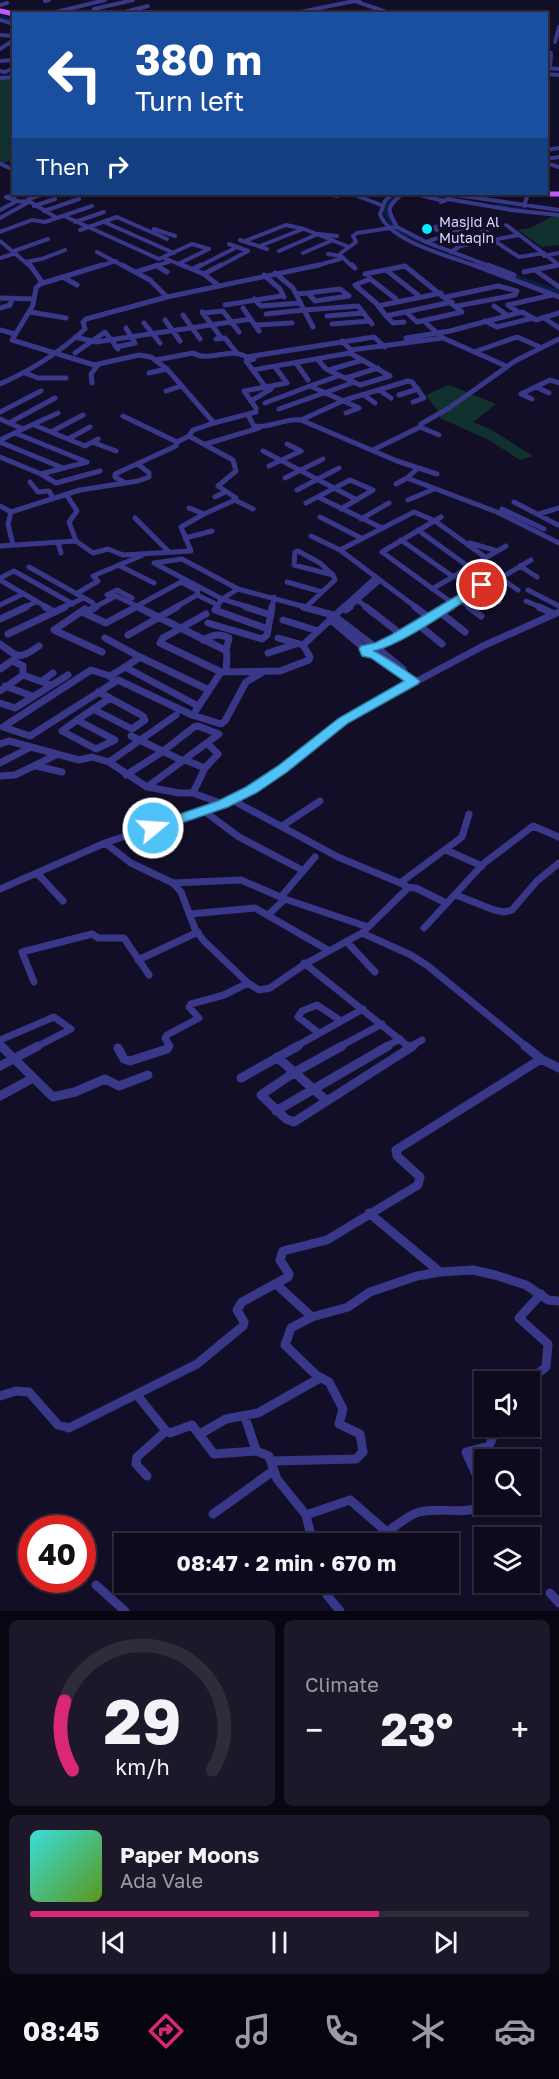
<!DOCTYPE html>
<html lang="en">
<head>
<meta charset="utf-8">
<style>
  body { margin:0; font-family:"Golos Text",sans-serif; background:#1c182a; color:#f1f3f6; height:100vh; display:flex; flex-direction:column; font-size:22px; white-space:nowrap }
  * { box-sizing:border-box; margin:0 }
  p { font-size:20px; color:#9b9aa4 }
  .icon { flex:none; width:33px; height:33px; fill:none; stroke:currentColor; stroke-width:2; stroke-linecap:round; stroke-linejoin:round }
  .map { position:relative; height:1611px; overflow:hidden }
  .details { display:flex; flex-direction:column; gap:9px; padding:9px; background:#080610; flex:1 }
  .details>* { flex:none }
  .hud { position:absolute; left:12px; top:12px; width:536px; height:183px; border-radius:0px; box-shadow:0 2px 4px #0004,0 0 0 2px #2e2b3b; background:#1a4fa0; color:#fff; overflow:hidden }
  .buttons { position:absolute; left:474px; top:1371px; display:grid; gap:12px }
  .buttons a { display:grid; place-items:center; width:66px; height:66px; border-radius:0px; background:#0e0a1d; box-shadow:0 2px 4px #0004,0 0 0 2px #2e2b3b; font-size:30px }
  .speed { position:absolute; left:18px; top:1515px; display:flex; gap:12px; font-size:30px; font-weight:700; text-align:center }
  .speed>* { display:grid; place-content:center; width:78px; height:78px; border-radius:50%; background:#0e0a1d; box-shadow:0 2px 4px #0004,0 0 0 2px #2e2b3b; line-height:1 }
  .speed .limit { border:9px solid #d22; background:#fff; color:#111 }
  .pin { position:absolute; display:grid; place-items:center; width:51px; height:51px; color:#fff; margin:-26px; border:3px solid #fff; border-radius:50%; box-shadow:0 2px 6px #0007 }
  .me { position:absolute; width:66px; margin:-33px; rotate:72deg; stroke-linejoin:round; filter:drop-shadow(0 0 4px #0008) }
  .turn { display:flex; align-items:center; gap:21px; height:126px; padding:0 24px; font-size:27px }
  .turn .icon { width:78px; height:78px; stroke-width:2.5 }
  .turn b { display:block; font-size:42px; line-height:51px }
  .then { display:flex; align-items:center; height:57px; padding:0 24px; background:#0003; gap:12px; font-size:22px }
  .big { font-size:45px; font-weight:700; line-height:1.1 }
  .details .tile { flex:1; display:flex; flex-direction:column; justify-content:center; gap:9px; min-width:0; padding:0 21px; border-radius:9px; background:#1c182a }
  .details .dial { align-items:center; gap:0 }
  .dial svg { height:156px; overflow:visible; fill:none; stroke:#2e2b3b; stroke-width:7; stroke-linecap:round; text-anchor:middle }
  .dial text { fill:#f1f3f6; stroke:none }
  .song { display:flex; align-items:center; gap:18px }
  .cover { width:72px; height:72px; border-radius:9px; background:linear-gradient(135deg,hsl(180 70% 55%),hsl(90 70% 35%)) }
  .played { height:6px; border-radius:3px; background:linear-gradient(90deg,#db2777 70%,#2e2b3b 70%) }
  .keys { display:flex; justify-content:space-around; direction:ltr }
  .heat { display:flex; justify-content:space-between; align-items:center; font-size:33px; direction:ltr }
  .details .tiles { flex:1; display:grid; gap:9px; grid-template-columns:1fr 1fr }
  .tile:last-child { grid-column:span 2 }
  .trip { position:absolute; left:114px; top:1533px; width:345px; height:60px; border-radius:0px; background:#0e0a1d; box-shadow:0 2px 4px #0004,0 0 0 2px #2e2b3b; font-weight:700; line-height:60px; text-align:center }
  .tabs { display:flex; height:96px; justify-content:space-around; align-items:center; background:#06040c; color:#9b9aa4 }
  .tabs .icon { width:42px; height:42px }
  .tabs .on { color:#db2777 }
  .tabs b { font-size:27px; color:#f1f3f6 }
  .map>svg:first-child { display:block }
  .green { fill:#11312f }
  .lines { fill:none; stroke-linecap:round; stroke-linejoin:round }
  .canal-far1 { stroke:#082046; stroke-width:4 }
  .canal { stroke:#082046; stroke-width:5 }
  .minor-far3 { stroke:#383788; stroke-width:4 }
  .minor-far2 { stroke:#383788; stroke-width:5 }
  .minor-far1 { stroke:#383788; stroke-width:7 }
  .minor { stroke:#383788; stroke-width:9 }
  .major { stroke:#be5bff; stroke-width:5 }
  .route { fill:#4fc3f7; stroke:#337fa1; stroke-width:1.5 }
  .poi-dot { fill:#00ebff; stroke:#120e27; stroke-width:2 }
  .labels { text-anchor:middle; dominant-baseline:central; stroke-width:6; stroke-linejoin:round; paint-order:stroke }
  .far-poi-label { font-size:14px; fill:#d8d4ff; stroke:#120e27; text-anchor:start }
</style>
</head>
<body>
<div class="map">
<svg width="559" height="1611" viewBox="0 0 559 1611">
  <rect width="100%" height="100%" fill="#120e27"/>
  <path class="green" d="M 13,75 L 13,142 L 8,144 L 13,147 L 13,160 L 0,164 L 0,80 Z
    M 555,215 L 559,216 L 559,245 L 542,247 L 518,230 L 530,228 Z
    M 449,385 L 496,404 L 473,422 L 490,429 L 533,456 L 520,460 L 489,440 L 440,418 L 440,414 L 426,395 Z"/>
  <g class="lines">
    <path class="canal-far1" d="M 0,17 L 14,20
      M 399,194 L 393,197 L 385,211 L 395,230 L 463,258
      M 434,194 L 455,198
      M 498,206 L 523,210"/>
    <path class="canal" d="M 507,274 L 559,293"/>
    <path class="minor-far3" d="M 45,1 L 49,0
      M 355,1 L 386,12 L 384,14
      M 0,5 L 7,3
      M 94,9 L 133,0
      M 48,14 L 105,0
      M 117,14 L 148,6
      M 291,14 L 359,0
      M 0,20 L 14,24
      M 0,35 L 14,36
      M 555,42 L 559,27
      M 0,49 L 14,40
      M 0,61 L 14,60
      M 546,68 L 559,69
      M 550,68 L 551,53
      M 0,71 L 5,72 L 14,68
      M 546,74 L 559,75
      M 0,78 L 14,77
      M 546,150 L 559,148
      M 546,159 L 559,157
      M 546,163 L 559,167
      M 1,164 L 14,170
      M 43,194 L 27,200 L 57,218
      M 328,194 L 337,196
      M 392,194 L 385,201 L 380,214 C 389,242 453,257 478,267
      M 416,194 L 444,201
      M 450,194 L 559,210
      M 355,195 L 381,205
      M 11,196 L 17,201 L 6,197 Z
      M 441,202 L 448,199 L 511,210 L 559,215
      M 34,206 L 55,199
      M 524,206 L 528,194
      M 0,210 L 17,201 L 29,202
      M 44,211 L 79,199
      M 64,216 L 159,259 L 192,244 L 209,249
      M 0,218 L 27,203
      M 463,218 L 487,232 L 454,240 L 433,228 Z
      M 75,222 L 104,212
      M 104,222 L 174,253
      M 506,225 L 559,265
      M 397,227 C 387,209 386,208 402,194
      M 154,229 L 175,236
      M 80,230 L 117,217 L 167,239
      M 0,232 L 32,220 L 45,222 L 92,206
      M 240,240 L 267,249
      M 0,241 L 31,267
      M 245,241 L 286,225 L 304,229 L 349,247
      M 426,242 L 477,225
      M 496,242 L 519,257 L 544,253
      M 260,246 L 303,229
      M 14,251 L 48,239
      M 279,251 L 318,234 L 337,236
      M 97,252 L 125,267
      M 451,252 L 460,246 L 519,235
      M 303,253 L 333,240
      M 328,254 L 341,256 L 353,267
      M 544,256 L 559,253
      M 0,258 L 16,253
      M 164,258 L 186,267
      M 25,262 L 42,259 L 65,250
      M 178,264 L 209,249
      M 97,267 L 116,261
      M 153,267 L 171,261
      M 198,267 L 237,247
      M 218,267 L 248,251 L 229,244
      M 312,267 L 340,259 L 341,253 L 356,242 L 353,236 L 357,233 L 397,227 L 426,242 L 492,267
      M 402,267 L 406,267
      M 551,267 L 559,265"/>
    <path class="minor-far2" d="M 30,265 L 42,282
      M 102,265 L 40,284 L 36,288 L 33,305 L 12,340 L 94,365 L 139,355 L 151,357 L 167,369 L 214,423 L 256,412 L 256,408 L 244,391 L 287,383 L 275,367
      M 122,265 L 150,280 L 167,297
      M 182,265 L 204,274
      M 352,265 L 355,268
      M 474,265 L 559,297
      M 488,265 L 514,275
      M 157,266 L 167,272
      M 193,269 L 201,265
      M 386,270 L 418,295
      M 535,270 L 559,287
      M 136,272 L 158,265
      M 524,272 L 558,265
      M 275,273 L 293,288 L 304,310 L 358,306 L 372,324
      M 365,274 L 405,266 L 462,312 L 417,322 L 406,312
      M 264,275 L 280,289 L 284,297
      M 63,277 L 77,285
      M 369,278 L 396,299
      M 370,279 L 355,285 L 376,303 L 386,316
      M 219,286 L 204,274 L 221,265
      M 340,289 L 349,296 L 315,301 L 308,293 Z
      M 296,294 L 308,293
      M 446,297 L 498,286 L 517,291 L 515,295 L 457,306
      M 0,298 L 34,299
      M 254,299 L 261,306 L 301,303
      M 225,305 L 281,296
      M 378,306 L 441,293
      M 494,306 L 507,315
      M 0,308 L 10,305 L 12,299
      M 243,308 L 259,331
      M 30,312 L 66,318
      M 202,312 L 220,336
      M 518,312 L 508,305 L 552,295
      M 203,313 L 223,311 L 239,332
      M 266,314 L 304,310 L 313,327
      M 183,315 L 200,339
      M 327,316 L 364,313
      M 544,318 L 559,328
      M 165,320 L 180,341
      M 485,321 L 497,327 L 533,318
      M 404,322 L 393,323 L 386,316 L 452,302
      M 144,323 L 160,343
      M 426,323 L 443,338 L 506,366
      M 332,324 L 370,321
      M 256,325 L 292,323
      M 0,330 L 15,334
      M 75,337 L 96,342 L 251,319
      M 406,338 L 450,331 L 522,312 L 536,320 L 559,313
      M 216,339 L 225,338 L 236,352
      M 342,341 L 351,350 L 443,338
      M 116,347 L 135,343 L 126,328
      M 474,352 L 517,337 L 540,347
      M 75,353 L 105,332 L 118,349
      M 254,359 L 246,361 L 267,389
      M 156,360 L 193,353 C 210,363 228,346 247,357 L 374,337 L 385,347
      M 318,360 L 326,369 L 360,385 L 390,376
      M 296,363 L 308,380
      M 253,370 L 350,353 L 390,376
      M 329,370 L 363,360
      M 25,373 L 38,378 L 66,378
      M 149,373 L 167,369
      M 338,376 L 310,386 L 359,408
      M 346,378 L 378,368
      M 92,383 L 91,374 L 98,365
      M 0,384 C 32,370 60,352 85,329 L 83,322 L 86,319 L 167,297 L 319,265
      M 536,387 L 549,393
      M 379,390 L 391,398
      M 166,391 L 181,386
      M 521,394 L 550,380 L 559,383
      M 521,394 L 532,399
      M 364,395 L 375,403
      M 399,395 L 418,389
      M 251,401 L 271,389
      M 265,403 L 310,386
      M 279,409 L 352,383
      M 0,412 L 41,391
      M 346,413 L 359,408
      M 248,415 L 254,426 C 270,429 284,418 301,420 L 397,461 L 437,474
      M 123,416 L 177,442
      M 0,419 L 23,429 L 0,440
      M 301,420 L 345,400 L 408,381 L 412,382 L 424,398 L 413,402
      M 9,423 L 55,398
      M 34,425 L 51,432 L 83,415
      M 23,429 L 58,413
      M 51,432 L 68,439 L 90,427
      M 15,433 L 87,462 L 41,474
      M 439,435 L 420,427 L 421,424 L 449,408 L 515,361 L 559,339
      M 189,436 L 233,460 L 236,471 L 218,486 L 236,498 L 235,500
      M 68,439 L 85,446 L 98,439
      M 0,442 L 63,468
      M 92,442 L 116,451
      M 206,444 L 259,428
      M 373,450 L 420,427
      M 263,451 L 357,500
      M 0,457 L 41,474 L 56,483 L 100,471
      M 269,466 L 301,451 L 287,444
      M 417,469 L 407,478 L 497,512 L 559,543
      M 285,478 L 323,459
      M 30,482 L 38,492 L 49,491 L 53,498
      M 125,483 L 115,477 L 115,474 L 176,446 L 177,442 L 189,436 L 193,430 L 214,423
      M 396,484 L 407,478
      M 297,490 L 339,468
      M 66,494 L 77,511 L 69,522 L 76,541 L 93,553 L 108,549 L 123,555 L 191,551 L 181,527 L 204,514
      M 215,497 L 225,492
      M 318,497 L 382,528
      M 408,500 L 434,489
      M 514,502 L 558,525
      M 306,503 L 350,480 L 373,490 L 341,509
      M 0,506 L 11,512 L 8,524 L 13,545
      M 189,508 L 204,514 L 235,500 L 253,509
      M 502,509 L 544,529
      M 11,512 L 80,490 L 138,481 L 149,477 L 149,473 L 138,464
      M 539,514 L 559,508
      M 320,517 L 361,538
      M 441,517 L 382,552 L 455,605
      M 135,518 L 168,551
      M 361,519 L 389,503
      M 418,530 L 469,567
      M 311,536 L 340,550 L 417,608
      M 185,538 L 212,531
      M 401,540 L 452,576
      M 58,542 L 61,553
      M 470,543 L 497,551
      M 0,546 L 76,541
      M 340,550 L 414,512 L 435,521 L 485,557
      M 298,551 L 320,563 L 333,575 L 294,565 L 295,552 Z
      M 182,559 L 238,589 L 222,599 L 154,563 Z
      M 118,565 L 154,583
      M 520,566 L 537,577
      M 29,567 L 93,603
      M 499,577 L 518,590
      M 0,578 L 14,571 L 73,604
      M 0,580 L 48,608
      M 287,582 L 322,592
      M 238,589 L 309,608
      M 432,589 L 506,546
      M 482,589 L 499,602
      M 528,590 L 559,606
      M 76,594 L 98,581 L 93,576 L 143,555
      M 107,595 L 117,590 L 132,598
      M 357,600 L 368,608
      M 461,601 L 471,608
      M 526,601 L 542,608
      M 0,605 L 23,594
      M 137,606 L 141,608
      M 137,606 L 181,582 L 198,591 L 197,595 L 214,603
      M 307,606 L 335,580 L 333,575
      M 23,608 L 36,602
      M 62,608 L 84,598
      M 93,608 L 116,596 L 137,606
      M 133,608 L 137,606
      M 174,608 L 197,595
      M 216,608 L 222,599 L 251,608
      M 272,608 L 274,597
      M 342,608 L 376,577
      M 348,608 L 380,580
      M 450,608 L 531,560"/>
    <path class="minor-far1" d="M 45,607 L 54,612
      M 96,607 L 84,613 L 106,623 L 136,607
      M 138,607 L 225,650 L 227,654 L 226,672
      M 217,607 L 215,610 L 268,629
      M 246,607 L 271,615
      M 303,607 L 333,615 L 374,646
      M 366,607 L 402,635
      M 415,607 L 431,619
      M 469,607 L 481,616
      M 539,607 L 554,614
      M 85,609 L 54,630 L 102,652
      M 346,610 L 350,607
      M 441,613 L 465,632
      M 206,614 L 163,638 L 160,643 L 221,672 L 280,671 L 309,660 L 310,657 L 303,645 L 278,638
      M 0,619 L 26,607
      M 330,619 L 365,649
      M 283,620 L 318,631
      M 208,623 L 262,639 L 267,635 L 272,607
      M 420,626 L 442,644
      M 8,634 L 65,607
      M 128,635 L 177,607
      M 105,638 L 140,657
      M 203,640 C 212,635 219,633 229,638 L 226,651
      M 0,644 C 19,658 19,660 39,646
      M 303,645 L 344,607
      M 374,646 L 380,648 L 382,652 L 372,655 L 365,652 L 367,647 Z
      M 378,647 L 452,607
      M 382,652 L 403,669 L 405,675
      M 268,653 L 296,644
      M 375,655 L 398,673 L 413,681
      M 13,661 L 23,666 L 23,675
      M 0,669 L 15,659
      M 110,676 L 91,670 L 3,727 L 30,736 L 118,680 L 192,715 L 221,724 L 225,721 L 246,682 L 263,672
      M 112,679 L 110,676 L 125,667
      M 42,681 L 53,673
      M 5,686 L 32,696
      M 0,691 L 23,675 L 51,685
      M 0,703 L 15,708 L 68,675
      M 198,706 L 125,667 L 140,657 L 209,690
      M 93,709 L 132,729 L 145,720 L 143,716 L 110,698
      M 196,710 L 221,672
      M 77,720 L 115,740 L 96,749 L 62,731 Z
      M 77,720 L 110,698 L 98,692
      M 131,736 L 183,761
      M 0,744 L 9,741 L 79,760 L 92,757 L 109,762 L 147,787 L 179,793 L 193,793 L 223,804
      M 185,760 L 205,768
      M 109,762 L 176,715
      M 0,763 L 31,747
      M 36,766 L 62,772
      M 126,775 L 162,752 L 194,727 L 198,726 L 219,734 L 147,787
      M 0,776 L 15,775 L 56,755
      M 193,793 L 205,768 L 218,754 L 208,744
      M 232,800 L 338,857 L 405,885 L 407,889 L 362,933
      M 204,811 L 239,837 L 302,870
      M 282,826 L 320,801
      M 105,843 L 131,863 L 173,883 L 181,892 L 195,929 L 204,941 L 248,983 L 259,990 L 270,988 L 305,964 L 362,933 L 411,955 L 428,966 L 527,1047
      M 446,850 L 482,866
      M 37,873 L 63,901
      M 173,883 L 241,880 L 285,899 L 368,927
      M 400,883 L 462,837 L 469,814
      M 406,887 L 416,888 L 446,903
      M 0,889 L 105,843 L 232,800 L 282,769 L 344,720 L 483,646 L 559,612
      M 456,895 L 494,910 L 504,912 L 512,910 L 537,881 L 559,863
      M 281,897 L 315,857
      M 190,914 L 255,908 L 328,950
      M 268,915 L 285,899
      M 424,928 L 483,864 L 533,826 L 559,837
      M 347,942 L 375,972
      M 138,960 L 198,932
      M 304,963 L 409,1047
      M 34,982 L 22,952 L 92,934 L 98,938 L 124,938 L 149,975
      M 319,1033 L 298,1017 L 302,1011 L 317,1005 L 341,1021
      M 0,1040 L 54,1017 L 71,1029 L 36,1047
      M 0,1045 L 3,1047
      M 168,1047 L 169,1045 L 165,1038 L 167,1035 L 199,1018 L 189,1007 L 191,1004 L 224,995 L 248,983
      M 295,1047 L 363,1009
      M 339,1047 L 382,1024
      M 385,1047 L 400,1039
      M 410,1047 L 422,1040"/>
    <path class="minor" d="M 1,1046 L 53,1097 L 75,1092 L 105,1079 L 119,1086 L 148,1075
      M 342,1046 L 295,1072 L 261,1095 L 286,1119 L 294,1122 L 413,1046
      M 407,1046 L 410,1048
      M 118,1048 L 124,1059 L 130,1061 L 167,1049 L 169,1046
      M 277,1057 L 327,1101
      M 541,1059 L 559,1068
      M 0,1066 L 38,1046
      M 241,1078 L 298,1046
      M 0,1096 L 33,1078
      M 276,1111 L 388,1046
      M 369,1213 L 440,1272
      M 276,1284 L 312,1317
      M 527,1382 L 546,1367 L 548,1344 L 519,1318 L 541,1294
      M 137,1395 L 166,1431 L 170,1433 L 192,1425 L 214,1454 L 256,1451 L 269,1456 L 277,1479 L 306,1515 L 313,1544
      M 0,1396 L 16,1391 L 29,1392 L 58,1425 L 69,1428 L 197,1364 L 243,1326 L 244,1322 L 237,1310 L 242,1302 L 288,1277 L 289,1274 L 280,1260 L 283,1251 L 327,1240 L 418,1185 L 420,1177 L 397,1156 L 396,1150 L 541,1059 L 525,1046
      M 245,1417 L 256,1450
      M 200,1434 L 226,1419 L 258,1413 L 320,1378
      M 273,1461 L 356,1459 L 363,1452 L 360,1434 L 339,1424 L 343,1409 L 329,1382 L 316,1375 L 285,1345 L 291,1328 L 312,1317 L 348,1307 L 370,1292 L 417,1276 L 440,1272 L 473,1270 L 495,1275 L 526,1285 L 548,1300 L 559,1301
      M 147,1476 L 136,1464 L 137,1457 L 166,1431
      M 484,1492 L 466,1452 L 489,1446 L 498,1426
      M 213,1514 L 273,1471
      M 306,1515 L 350,1500 L 387,1532 C 396,1526 408,1515 419,1512 C 441,1506 465,1517 488,1504
      M 323,1582 L 327,1595 L 340,1611
      M 96,1585 L 125,1611
      M 550,1593 L 559,1603"/>
    <path class="major" d="M 0,11 L 14,14
      M 536,194 L 559,194"/>
  </g>
  <path class="route" d="M 482,581 L 488,585 L 486,587 C 459,604 401,646 373,651 C 380,653 414,676 420,681 L 418,684 L 348,723 L 287,772 L 256,793 L 228,807 L 158,831 L 148,831 L 146,828 L 148,825 L 218,801 L 246,787 L 278,766 L 339,718 L 404,681 L 371,658 L 362,656 L 359,649 L 361,646 L 375,643 L 391,635 Z"/>
  <circle class="poi-dot" cx="427" cy="229" r="6"/>
  <g class="labels">
    <g class="far-poi-label">
      <text x="439" y="221">Masjid Al<tspan x="439" dy="16">Mutaqin</tspan></text>
    </g>
  </g>
</svg>
<div class="buttons">
<a><svg class="icon" aria-label="sound" viewBox="0 0 24 24"><path d="M4 9h4l5-4v14l-5-4H4zM17 9q2 3 0 6"/></svg></a>
<a><svg class="icon" aria-label="search" viewBox="0 0 24 24"><circle cx="10" cy="10" r="6"/><path d="M15 15l6 6"/></svg></a>
<a><svg class="icon" aria-label="layers" viewBox="0 0 24 24"><path d="M12 4l9 5-9 5-9-5zM3 14l9 5 9-5"/></svg></a>
</div>
<div class="speed"><div class="limit">40</div></div>
<div class="pin" style="left:482px;top:585px;background:#d93025"><svg class="icon" aria-label="arrive" viewBox="0 0 24 24"><path d="M6 21V4h12l-3 4 3 4H6"/></svg></div>
<svg class="me" style="left:153px;top:828px" viewBox="-20 -20 40 40"><circle r="17" fill="#4fc3f7" stroke="#fff" stroke-width="3"/><path d="M0-11L8 9 0 5-8 9z" fill="#fff"/></svg>
<div class="trip">08:47 · 2 min · 670 m</div>
<div class="hud">
<div class="turn"><svg class="icon" aria-label="left" viewBox="0 0 24 24"><path d="M17 20v-9H6M10 6l-5 5 5 5"/></svg><div><b>380 m</b>Turn left</div></div>
<div class="then">Then<svg class="icon" aria-label="right" viewBox="0 0 24 24"><path d="M7 20v-9h11M14 6l5 5-5 5"/></svg></div>
</div>
</div>
<section class="details">
<div class="tiles">
<div class="tile dial"><svg viewBox="0 0 100 80">
<path d="M14 69A42 42 0 1 1 86 69"/>
<path d="M14 69A42 42 0 0 1 10 34" stroke="#db2777"/>
<text x="50" y="56" font-size="32" font-weight="700">29</text>
<text x="50" y="72" font-size="11">km/h</text>
</svg></div>
<div class="tile"><p>Climate</p>
<div class="heat"><a>−</a><b class="big">23°</b><a>+</a></div>
</div>
<div class="tile">
<div class="song"><i class="cover"></i><div><b>Paper Moons</b><p>Ada Vale</p></div></div>
<div class="played"></div>
<div class="keys"><svg class="icon" aria-label="previous" viewBox="0 0 24 24"><path d="M18 5L8 12l10 7zM5 5v14"/></svg><svg class="icon" aria-label="pause" viewBox="0 0 24 24"><path d="M8 5v14M16 5v14"/></svg><svg class="icon" aria-label="next" viewBox="0 0 24 24"><path d="M6 5l10 7-10 7zM19 5v14"/></svg></div>
</div>
</div>
</section>
<nav class="tabs">
<b>08:45</b>
<svg class="icon on" aria-label="directions" viewBox="0 0 24 24"><path d="M12 3l9 9-9 9-9-9zM9 14v-3h6M13 9l2 2-2 2"/></svg>
<svg class="icon" aria-label="music" viewBox="0 0 24 24"><path d="M9 18V5l10-2v13"/><circle cx="6" cy="18" r="3"/><circle cx="16" cy="16" r="3"/></svg>
<svg class="icon" aria-label="phone" viewBox="0 0 24 24"><path d="M5 4h4l2 5-3 2q2 4 5 5l2-3 5 2v4C11 20 4 13 5 4z"/></svg>
<svg class="icon" aria-label="climate" viewBox="0 0 24 24"><path d="M12 3v18M4 7l16 10M4 17L20 7"/></svg>
<svg class="icon" aria-label="car" viewBox="0 0 24 24"><path d="M5 17H2v-5l4-1 3-4h7l3 4 3 1v5h-3M9 17h6M6 11h13"/><circle cx="7" cy="17" r="2"/><circle cx="17" cy="17" r="2"/></svg>
</nav>
</body>
</html>
